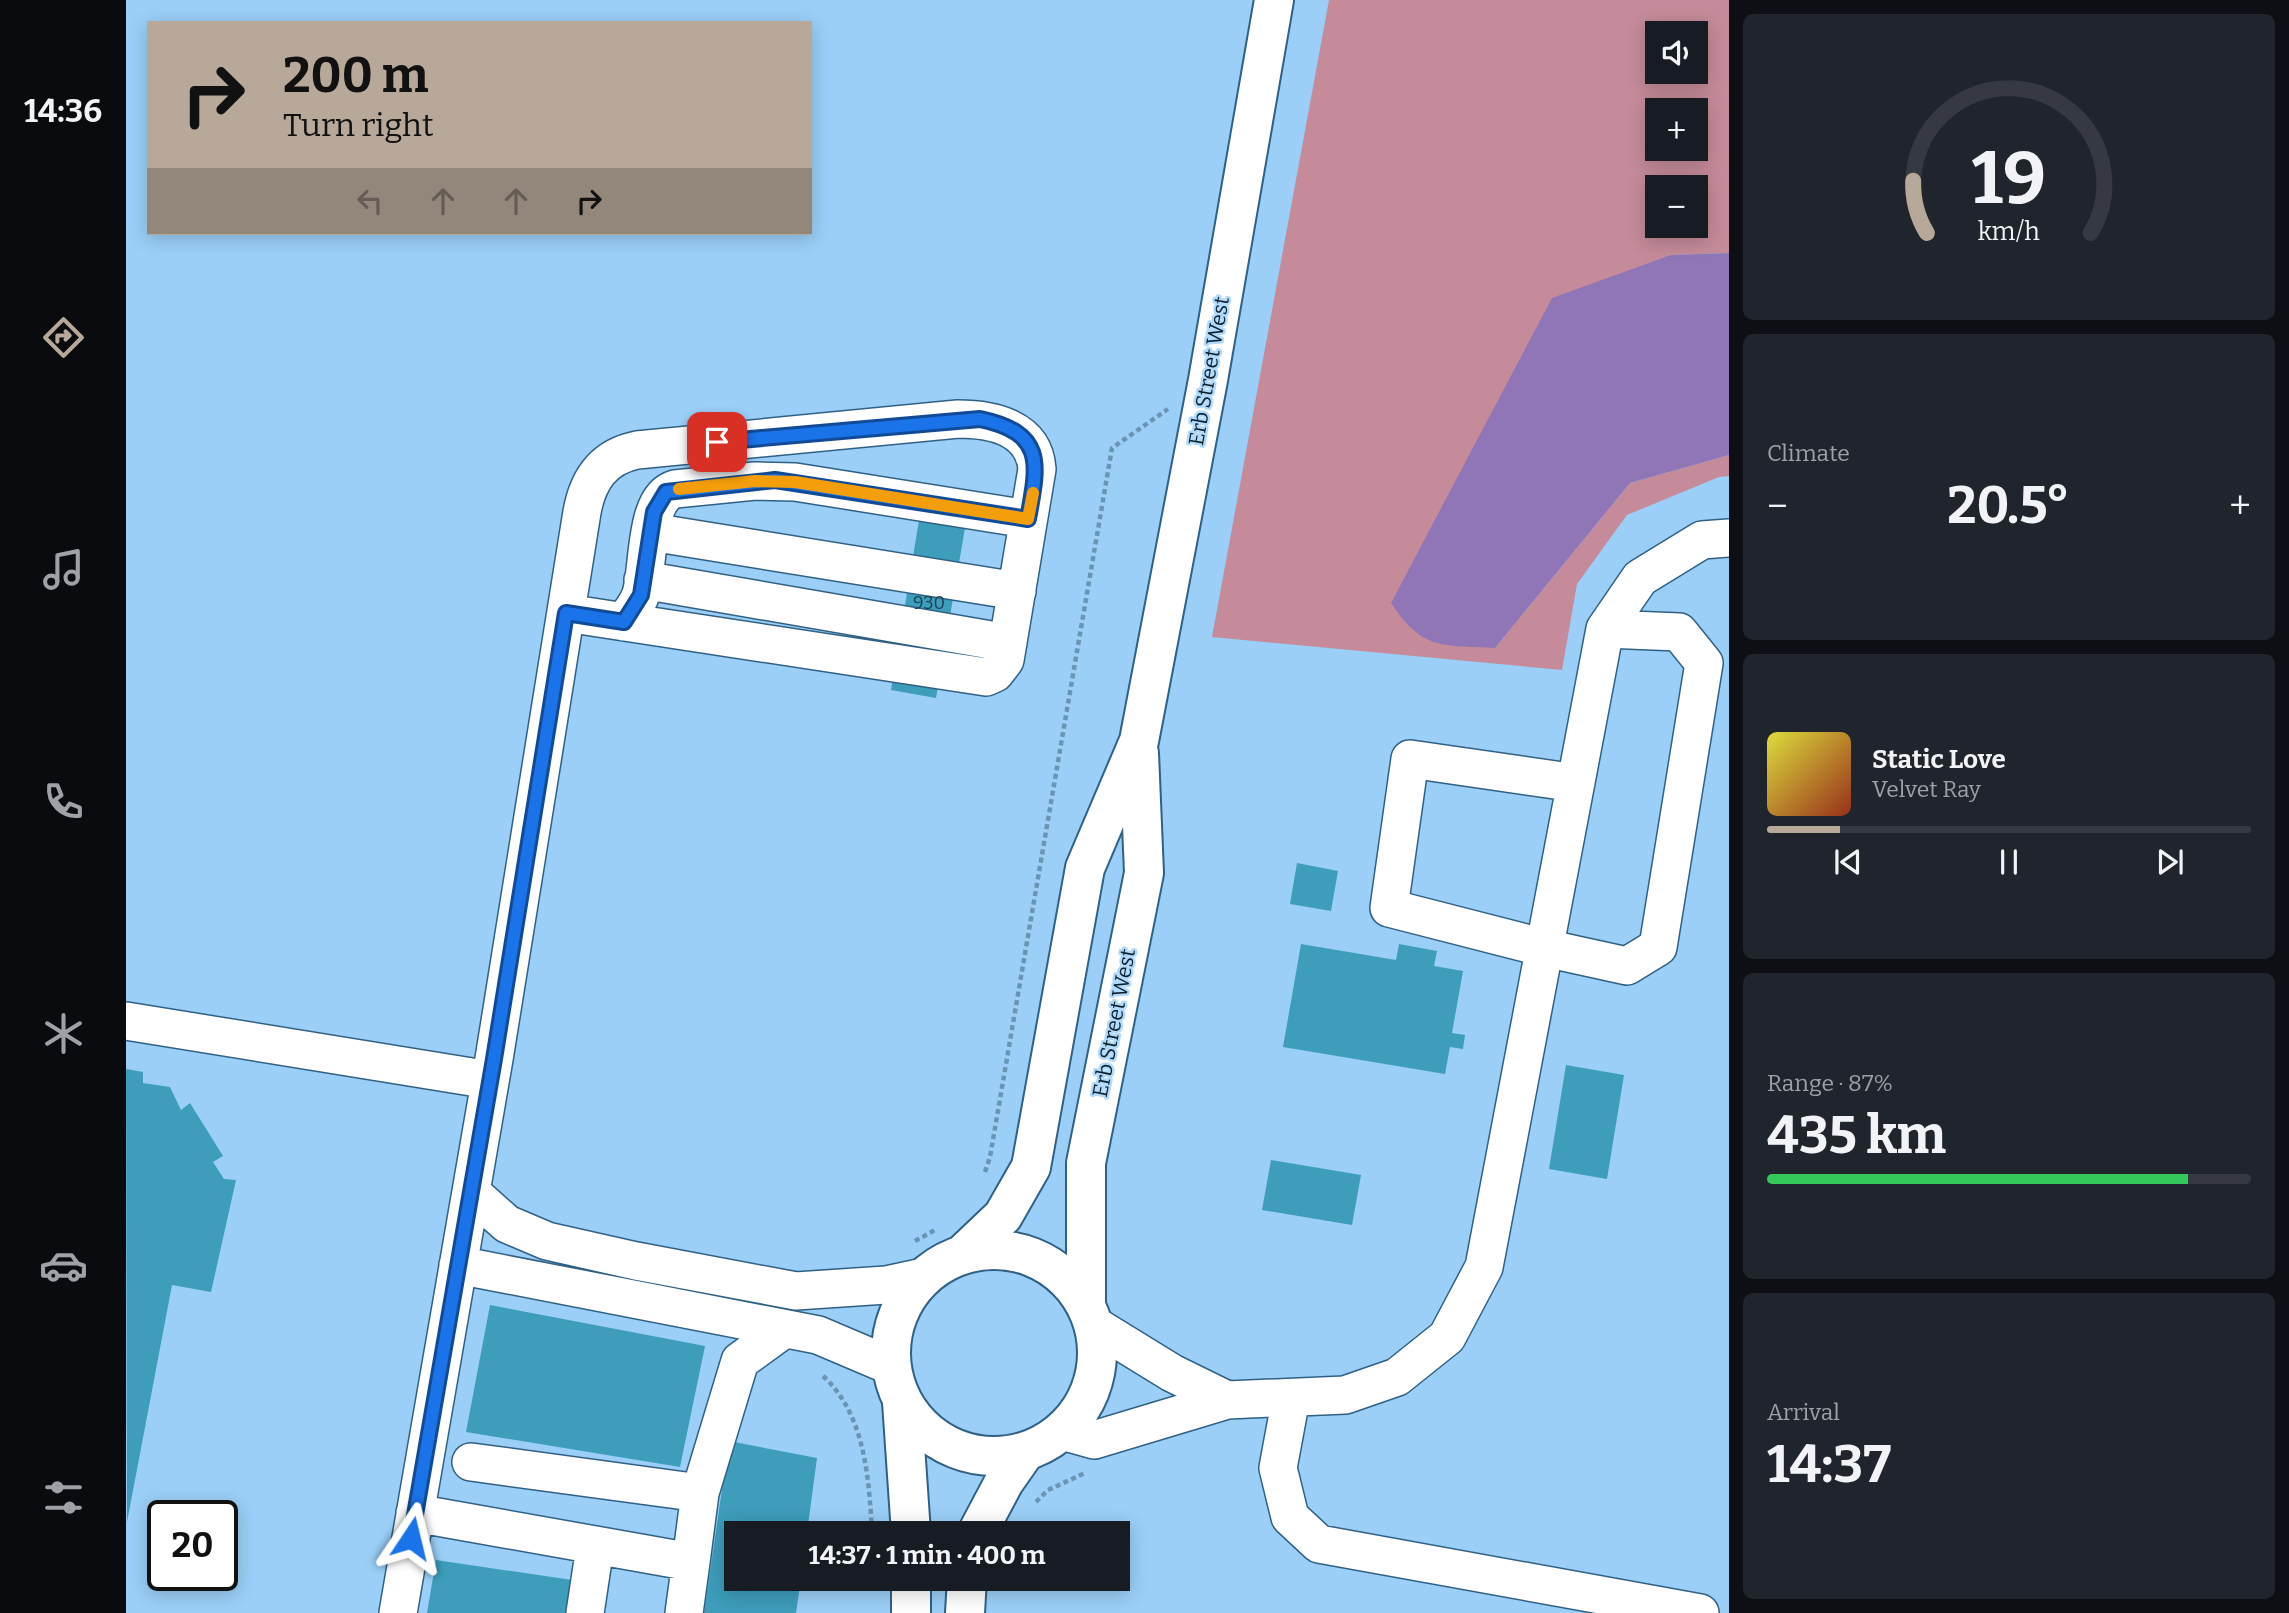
<!DOCTYPE html>
<html lang="en">
<head>
<meta charset="utf-8">
<style>
  body { margin:0; font-family:Bitter,serif; background:#20242c; color:#f1f3f6; height:100vh; display:flex; flex-direction:column; font-size:26px; white-space:nowrap }
  * { box-sizing:border-box; margin:0 }
  p { font-size:23px; color:#9ea1a6 }
  .icon { flex:none; width:38px; height:38px; fill:none; stroke:currentColor; stroke-width:2; stroke-linecap:round; stroke-linejoin:round }
  .map { position:relative; flex:1; overflow:hidden }
  .panel { display:flex; flex-direction:column; gap:14px; padding:14px; background:#0d0f14; width:560px }
  .panel>* { flex:none }
  .hud { position:absolute; left:21px; top:21px; width:665px; height:214px; border-radius:0px; box-shadow:0 4px 18px #0003; background:#b8a89a; color:#111; overflow:hidden }
  .tools { position:absolute; left:1519px; top:21px; display:grid; gap:14px }
  .tools a { display:grid; place-items:center; width:63px; height:63px; border-radius:0px; background:#171b24; box-shadow:0 4px 18px #0003; font-size:35px }
  .speed { position:absolute; left:21px; top:1500px; display:flex; gap:14px; font-size:35px; font-weight:700; text-align:center }
  .speed>* { display:grid; place-content:center; width:91px; height:91px; border-radius:50%; background:#171b24; box-shadow:0 4px 18px #0003; line-height:1 }
  .speed .limit { border:4px solid #111; border-radius:10px; background:#fff; color:#111 }
  .pin { position:absolute; display:grid; place-items:center; width:60px; height:60px; color:#fff; margin:-30px; border-radius:14px; box-shadow:0 4px 10px #0006 }
  .me { position:absolute; width:77px; margin:-38px; rotate:10deg; stroke-linejoin:round; filter:drop-shadow(0 0 5px #0008) }
  .turn { display:flex; align-items:center; gap:24px; height:147px; padding:0 21px; font-size:32px }
  .turn .icon { width:91px; height:91px; stroke-width:2.5 }
  .turn b { display:block; font-size:49px; line-height:60px }
  .lanes { display:flex; align-items:center; height:66px; padding:0 21px; background:#0003; justify-content:center; gap:35px; direction:ltr }
  .lanes .off { opacity:.35 }
  .big { font-size:52px; font-weight:700; line-height:1.1 }
  .panel .widget { flex:1; display:flex; flex-direction:column; justify-content:center; gap:10px; min-width:0; padding:0 24px; border-radius:10px; background:#20242c }
  .panel .dial { align-items:center; gap:0 }
  .dial svg { height:182px; overflow:visible; fill:none; stroke:#363941; stroke-width:7; stroke-linecap:round; text-anchor:middle }
  .dial text { fill:#f1f3f6; stroke:none }
  .song { display:flex; align-items:center; gap:21px }
  .cover { width:84px; height:84px; border-radius:10px; background:linear-gradient(135deg,hsl(60 70% 55%),hsl(10 70% 35%)) }
  .played { height:7px; border-radius:4px; background:linear-gradient(90deg,#b8a89a 15%,#363941 15%) }
  .keys { display:flex; justify-content:space-around; direction:ltr }
  .heat { display:flex; justify-content:space-between; align-items:center; font-size:38px; direction:ltr }
  .charge { height:10px; border-radius:5px; background:linear-gradient(90deg,#34c759 87%,#363941 0) }
  .trip { position:absolute; left:598px; top:1521px; width:406px; height:70px; border-radius:0px; background:#171b24; box-shadow:0 4px 18px #0003; font-weight:700; line-height:70px; text-align:center }
  main { display:flex; flex:1; min-height:0 }
  .tabs { display:flex; flex-direction:column; width:126px; justify-content:space-around; align-items:center; background:#090b0e; color:#9ea1a6 }
  .tabs .icon { width:49px; height:49px }
  .tabs .selected { color:#b8a89a }
  .tabs b { font-size:32px; color:#f1f3f6 }
  .map>svg:first-child { display:block }
  .green { fill:#c58b9a; fill-rule:evenodd }
  .water { fill:#9076b6 }
  .building { fill:#3d9dbb }
  .lines { fill:none; stroke-linecap:round; stroke-linejoin:round }
  .minor-casing { stroke:#306184; stroke-width:40 }
  .major-casing { stroke:#306184; stroke-width:42 }
  .path { stroke:#6a94b3; stroke-width:4.5; stroke-dasharray:5 3.5; stroke-linecap:butt }
  .minor { stroke:#fff; stroke-width:37 }
  .major { stroke:#fff; stroke-width:38 }
  .route-casing { stroke:#114b97; stroke-width:18 }
  .route { stroke:#1a73e8; stroke-width:12 }
  .slow { stroke:#f59e0b; stroke-width:12 }
  .labels { text-anchor:middle; dominant-baseline:central; stroke-width:5; stroke-linejoin:round; paint-order:stroke }
  .number-label { font-size:18px; fill:#184053 }
  .street-label { font-size:21px; fill:#0c2130; stroke:#b2dbfb }
</style>
</head>
<body>
<main>
<nav class="tabs">
<b>14:36</b>
<svg class="icon selected" aria-label="directions" viewBox="0 0 24 24"><path d="M12 3l9 9-9 9-9-9zM9 14v-3h6M13 9l2 2-2 2"/></svg>
<svg class="icon" aria-label="music" viewBox="0 0 24 24"><path d="M9 18V5l10-2v13"/><circle cx="6" cy="18" r="3"/><circle cx="16" cy="16" r="3"/></svg>
<svg class="icon" aria-label="phone" viewBox="0 0 24 24"><path d="M5 4h4l2 5-3 2q2 4 5 5l2-3 5 2v4C11 20 4 13 5 4z"/></svg>
<svg class="icon" aria-label="climate" viewBox="0 0 24 24"><path d="M12 3v18M4 7l16 10M4 17L20 7"/></svg>
<svg class="icon" aria-label="car" viewBox="0 0 24 24"><path d="M5 17H2v-5l4-1 3-4h7l3 4 3 1v5h-3M9 17h6M6 11h13"/><circle cx="7" cy="17" r="2"/><circle cx="17" cy="17" r="2"/></svg>
<svg class="icon" aria-label="filters" viewBox="0 0 24 24"><path d="M4 7h16M4 17h16"/><circle cx="9" cy="7" r="2"/><circle cx="15" cy="17" r="2"/></svg>
</nav>
<div class="map">
<svg width="1603" height="1613" viewBox="0 0 1603 1613">
  <rect width="100%" height="100%" fill="#9bcff7"/>
  <path class="green" d="M 1203,0 L 1603,0 L 1603,253 L 1545,255 L 1369,648 L 1504,483 L 1603,455 L 1603,476 L 1593,477 L 1501,515 L 1451,584 L 1436,670 L 1086,637 ZM 1531,33 L 1570,33 L 1570,72 L 1531,72 ZM 1531,110 L 1570,110 L 1570,149 L 1531,149 ZM 1531,187 L 1570,187 L 1570,226 L 1531,226 Z"/>
  <path class="water" d="M 1603,253 L 1603,455 L 1504,483 L 1369,648 C 1316,645 1297,651 1265,603 L 1426,298 L 1545,255 Z"/>
  <path class="building" d="M 795,508 L 841,516 L 810,698 L 765,690 Z
    M 1171,863 L 1212,871 L 1205,911 L 1164,904 Z
    M 1175,944 L 1270,960 L 1273,944 L 1311,951 L 1308,966 L 1337,971 L 1326,1033 L 1339,1035 L 1337,1049 L 1324,1047 L 1319,1074 L 1157,1047 Z
    M 1440,1065 L 1498,1075 L 1481,1179 L 1423,1169 Z
    M 0,1069 L 17,1072 L 17,1083 L 44,1087 L 55,1110 L 64,1103 L 97,1156 L 87,1162 L 98,1179 L 110,1180 L 85,1292 L 46,1285 L 1,1522 Z
    M 1145,1160 L 1235,1175 L 1226,1225 L 1136,1210 Z
    M 364,1305 L 579,1346 L 554,1467 L 340,1432 Z
    M 603,1441 L 691,1458 L 681,1533 L 611,1533 L 611,1578 L 675,1578 L 670,1613 L 578,1613 Z
    M 310,1560 L 446,1580 L 439,1613 L 301,1613 Z"/>
  <g class="lines">
    <g class="minor-casing">
      <path id="minor" d="M 525,532 L 891,591
        M 517,580 L 882,643
        M 498,622 C 504,613 512,604 515,594 C 523,567 518,498 549,489 L 629,481 L 669,482 L 902,519
        M 1450,783 L 1284,759 L 1263,908 L 1419,948 L 1501,966 L 1532,947 L 1578,663 L 1553,632 L 1479,629
        M 0,1021 L 364,1080
        M 345,1192 L 381,1224 L 421,1241 L 510,1261 L 670,1291 L 760,1285 L 797,1277
        M 332,1265 L 692,1335 L 765,1366
        M 968,1325 L 1046,1373 L 1101,1400
        M 1165,1398 L 1152,1468 L 1164,1517 L 1193,1544 L 1574,1613
        M 936,1431 L 968,1440 L 1101,1400 L 1219,1395 L 1271,1377 L 1321,1337 L 1358,1267 L 1479,629 L 1514,578 L 1576,540 L 1603,538
        M 345,1462 L 574,1493 L 565,1562
        M 574,1493 L 614,1361 L 658,1329
        M 289,1513 L 565,1562 L 558,1613
        M 272,1613 L 368,1059 L 456,512 C 462,479 477,457 511,450 L 832,419 C 867,419 908,428 911,469 L 879,660 L 869,673 L 860,677 L 440,613
        M 459,1613 L 469,1547"/>
    </g>
    <g class="major-casing">
      <path id="major" d="M765 1353a103 103 0 1 1 206 0a103 103 0 1 1-206 0Z
        M 836,1255 L 877,1216 L 905,1167 L 959,868 L 1013,741 L 1082,380 L 1148,0
        M 960,1305 L 960,1163 L 1018,873 L 1013,753
        M 776,1402 L 785,1533
        M 851,1533 L 878,1482 L 899,1452
        M 785,1578 L 785,1613
        M 839,1613 L 841,1578"/>
    </g>
    <path class="path" d="M 859,1172 L 864,1157 L 986,448 L 1042,409
      M 789,1241 L 809,1230
      M 697,1376 C 739,1414 743,1478 746,1533
      M 910,1502 L 922,1490 L 959,1473"/>
    <use href="#minor" class="minor"/>
    <use href="#major" class="major"/>
  </g>
  <g class="lines">
    <g class="route-casing">
      <path id="route" d="M 285,1538 L 368,1059 L 440,613 L 498,622 L 515,595 L 528,512 L 540,492 L 649,480 L 902,519 C 912,464 920,433 854,419 L 591,442"/>
    </g>
    <use href="#route" class="route"/>
    <path class="slow" d="M 553,489 L 629,481 L 669,482 L 902,519 L 907,493"/>
  </g>
  <g class="labels">
    <g class="number-label">
      <text x="803" y="603">930</text>
    </g>
    <g class="street-label">
      <text transform="translate(1083 371) rotate(-80)">Erb Street West</text>
      <text transform="translate(988 1023) rotate(-79)">Erb Street West</text>
    </g>
  </g>
</svg>
<div class="tools">
<a><svg class="icon" aria-label="sound" viewBox="0 0 24 24"><path d="M4 9h4l5-4v14l-5-4H4zM17 9q2 3 0 6"/></svg></a>
<a>+</a>
<a>−</a>
</div>
<div class="speed"><div class="limit">20</div></div>
<div class="pin" style="left:591px;top:442px;background:#d93025"><svg class="icon" aria-label="arrive" viewBox="0 0 24 24"><path d="M6 21V4h12l-3 4 3 4H6"/></svg></div>
<svg class="me" style="left:285px;top:1538px" viewBox="-20 -20 40 40"><path d="M0-17L14 15 0 8-14 15z" fill="#1a73e8" stroke="#fff" stroke-width="4"/></svg>
<div class="trip">14:37 · 1 min · 400 m</div>
<div class="hud">
<div class="turn"><svg class="icon" aria-label="right" viewBox="0 0 24 24"><path d="M7 20v-9h11M14 6l5 5-5 5"/></svg><div><b>200 m</b>Turn right</div></div>
<div class="lanes"><svg class="icon off" aria-label="left" viewBox="0 0 24 24"><path d="M17 20v-9H6M10 6l-5 5 5 5"/></svg><svg class="icon off" aria-label="ahead" viewBox="0 0 24 24"><path d="M12 20V5M6 11l6-6 6 6"/></svg><svg class="icon off" aria-label="ahead" viewBox="0 0 24 24"><path d="M12 20V5M6 11l6-6 6 6"/></svg><svg class="icon" aria-label="right" viewBox="0 0 24 24"><path d="M7 20v-9h11M14 6l5 5-5 5"/></svg></div>
</div>
</div>
<section class="panel">
<div class="widget dial"><svg viewBox="0 0 100 80">
<path d="M14 69A42 42 0 1 1 86 69"/>
<path d="M14 69A42 42 0 0 1 8 46" stroke="#b8a89a"/>
<text x="50" y="56" font-size="32" font-weight="700">19</text>
<text x="50" y="72" font-size="11">km/h</text>
</svg></div>
<div class="widget"><p>Climate</p>
<div class="heat"><a>−</a><b class="big">20.5°</b><a>+</a></div>
</div>
<div class="widget">
<div class="song"><i class="cover"></i><div><b>Static Love</b><p>Velvet Ray</p></div></div>
<div class="played"></div>
<div class="keys"><svg class="icon" aria-label="previous" viewBox="0 0 24 24"><path d="M18 5L8 12l10 7zM5 5v14"/></svg><svg class="icon" aria-label="pause" viewBox="0 0 24 24"><path d="M8 5v14M16 5v14"/></svg><svg class="icon" aria-label="next" viewBox="0 0 24 24"><path d="M6 5l10 7-10 7zM19 5v14"/></svg></div>
</div>
<div class="widget"><p>Range · 87%</p><b class="big">435 km</b><div class="charge"></div></div>
<div class="widget"><p>Arrival</p><b class="big">14:37</b></div>
</section>
</main>
</body>
</html>
